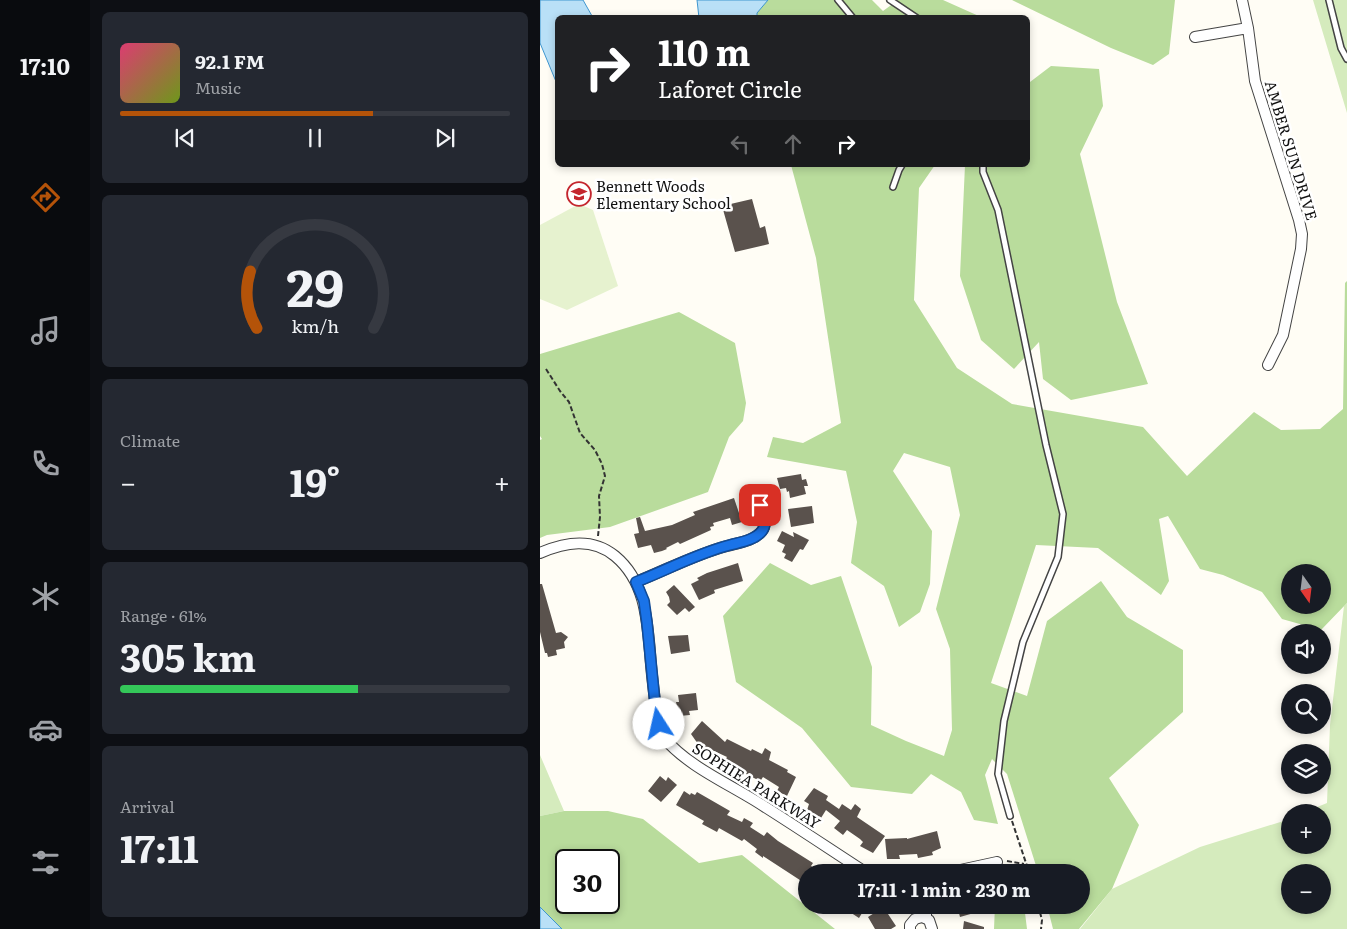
<!DOCTYPE html>
<html lang="en">
<head>
<meta charset="utf-8">
<style>
  body { margin:0; font-family:Literata,serif; background:#242831; color:#f1f3f6; height:100vh; display:flex; flex-direction:column; font-size:19px; white-space:nowrap }
  * { box-sizing:border-box; margin:0 }
  p { font-size:16px; color:#9ea1a6 }
  .icon { flex:none; width:28px; height:28px; fill:none; stroke:currentColor; stroke-width:2; stroke-linecap:round; stroke-linejoin:round }
  .map { position:relative; flex:1; overflow:hidden }
  .side { display:flex; flex-direction:column; gap:12px; padding:12px; background:#0d0f14; width:450px }
  .side>* { flex:none }
  .top-card { position:absolute; left:15px; top:15px; width:475px; height:152px; border-radius:8px; box-shadow:0 2px 8px #0003; background:#202124; color:#fff; overflow:hidden }
  .needle { width:32px; rotate:166deg }
  .tools { position:absolute; left:741px; top:564px; display:grid; gap:10px }
  .tools a { display:grid; place-items:center; width:50px; height:50px; border-radius:50%; background:#171b24; box-shadow:0 2px 8px #0003; font-size:25px }
  .speed { position:absolute; left:15px; top:849px; display:flex; gap:10px; font-size:25px; font-weight:700; text-align:center }
  .speed>* { display:grid; place-content:center; width:65px; height:65px; border-radius:50%; background:#171b24; box-shadow:0 2px 8px #0003; line-height:1 }
  .speed .limit { border:2px solid #111; border-radius:8px; background:#fff; color:#111 }
  .pin { position:absolute; display:grid; place-items:center; width:42px; height:42px; color:#fff; margin:-21px; border-radius:10px; box-shadow:0 2px 8px #0006 }
  .me { position:absolute; width:55px; margin:-28px; rotate:350deg; stroke-linejoin:round; filter:drop-shadow(0 0 4px #0008) }
  .turn { display:flex; align-items:center; gap:18px; height:105px; padding:0 20px; font-size:22px }
  .turn .icon { width:65px; height:65px; stroke-width:2.5 }
  .turn b { display:block; font-size:35px; line-height:42px }
  .lanes { display:flex; align-items:center; height:48px; padding:0 20px; background:#0003; justify-content:center; gap:25px; direction:ltr }
  .lanes .off { opacity:.35 }
  .big { font-size:38px; font-weight:700; line-height:1.1 }
  .side .widget { flex:1; display:flex; flex-direction:column; justify-content:center; gap:8px; min-width:0; padding:0 18px; border-radius:8px; background:#242831 }
  .side .dial { align-items:center; gap:0 }
  .dial svg { height:130px; overflow:visible; fill:none; stroke:#363941; stroke-width:7; stroke-linecap:round; text-anchor:middle }
  .dial text { fill:#f1f3f6; stroke:none }
  .song { display:flex; align-items:center; gap:15px }
  .cover { width:60px; height:60px; border-radius:8px; background:linear-gradient(135deg,hsl(340 70% 55%),hsl(80 70% 35%)) }
  .played { height:5px; border-radius:2px; background:linear-gradient(90deg,#b45309 65%,#363941 65%) }
  .keys { display:flex; justify-content:space-around; direction:ltr }
  .heat { display:flex; justify-content:space-between; align-items:center; font-size:28px; direction:ltr }
  .charge { height:8px; border-radius:4px; background:linear-gradient(90deg,#34c759 61%,#363941 0) }
  .trip { position:absolute; left:258px; top:864px; width:292px; height:50px; border-radius:25px; background:#171b24; box-shadow:0 2px 8px #0003; font-weight:700; line-height:50px; text-align:center }
  main { display:flex; flex:1; min-height:0 }
  .menu { display:flex; flex-direction:column; width:90px; justify-content:space-around; align-items:center; background:#090b0e; color:#9ea1a6 }
  .menu .icon { width:35px; height:35px }
  .menu .active { color:#b45309 }
  .menu b { font-size:22px; color:#f1f3f6 }
  .map>svg:first-child { display:block }
  .green { fill:#d5ebbd; fill-rule:evenodd }
  .forest { fill:#b9dc9c; fill-rule:evenodd }
  .pitch { fill:#e6f2cf }
  .water { fill:#b9e0f7; stroke:#3f96cf }
  .building { fill:#5a524d }
  .lines { fill:none; stroke-linecap:round; stroke-linejoin:round }
  .service-casing { stroke:#444; stroke-width:8 }
  .minor-casing { stroke:#444; stroke-width:12 }
  .path { stroke:#333; stroke-width:2; stroke-dasharray:5 2.5; stroke-linecap:butt }
  .service { stroke:#fff; stroke-width:5 }
  .minor { stroke:#fff; stroke-width:10 }
  .route-casing { stroke:#114b97; stroke-width:12 }
  .route { stroke:#1a73e8; stroke-width:9 }
  .labels { text-anchor:middle; dominant-baseline:central; stroke-width:5; stroke-linejoin:round; paint-order:stroke }
  .street-label { font-size:15px; fill:#111; stroke:#fff }
  .poi-label { font-size:15px; fill:#111; stroke:#fff; text-anchor:start }
</style>
</head>
<body>
<main>
<nav class="menu">
<b>17:10</b>
<svg class="icon active" aria-label="directions" viewBox="0 0 24 24"><path d="M12 3l9 9-9 9-9-9zM9 14v-3h6M13 9l2 2-2 2"/></svg>
<svg class="icon" aria-label="music" viewBox="0 0 24 24"><path d="M9 18V5l10-2v13"/><circle cx="6" cy="18" r="3"/><circle cx="16" cy="16" r="3"/></svg>
<svg class="icon" aria-label="phone" viewBox="0 0 24 24"><path d="M5 4h4l2 5-3 2q2 4 5 5l2-3 5 2v4C11 20 4 13 5 4z"/></svg>
<svg class="icon" aria-label="climate" viewBox="0 0 24 24"><path d="M12 3v18M4 7l16 10M4 17L20 7"/></svg>
<svg class="icon" aria-label="car" viewBox="0 0 24 24"><path d="M5 17H2v-5l4-1 3-4h7l3 4 3 1v5h-3M9 17h6M6 11h13"/><circle cx="7" cy="17" r="2"/><circle cx="17" cy="17" r="2"/></svg>
<svg class="icon" aria-label="filters" viewBox="0 0 24 24"><path d="M4 7h16M4 17h16"/><circle cx="9" cy="7" r="2"/><circle cx="15" cy="17" r="2"/></svg>
</nav>
<section class="side">
<div class="widget">
<div class="song"><i class="cover"></i><div><b>92.1 FM</b><p>Music</p></div></div>
<div class="played"></div>
<div class="keys"><svg class="icon" aria-label="previous" viewBox="0 0 24 24"><path d="M18 5L8 12l10 7zM5 5v14"/></svg><svg class="icon" aria-label="pause" viewBox="0 0 24 24"><path d="M8 5v14M16 5v14"/></svg><svg class="icon" aria-label="next" viewBox="0 0 24 24"><path d="M6 5l10 7-10 7zM19 5v14"/></svg></div>
</div>
<div class="widget dial"><svg viewBox="0 0 100 80">
<path d="M14 69A42 42 0 1 1 86 69"/>
<path d="M14 69A42 42 0 0 1 10 34" stroke="#b45309"/>
<text x="50" y="56" font-size="32" font-weight="700">29</text>
<text x="50" y="72" font-size="11">km/h</text>
</svg></div>
<div class="widget"><p>Climate</p>
<div class="heat"><a>−</a><b class="big">19°</b><a>+</a></div>
</div>
<div class="widget"><p>Range · 61%</p><b class="big">305 km</b><div class="charge"></div></div>
<div class="widget"><p>Arrival</p><b class="big">17:11</b></div>
</section>
<div class="map">
<svg width="807" height="929" viewBox="0 0 807 929">
  <rect width="100%" height="100%" fill="#fffdf5"/>
  <path class="green" d="M 773,0 L 807,0 L 807,113 Z
    M 807,603 L 807,929 L 540,929 L 572,889 L 660,847 L 750,819 L 750,845 L 782,845 L 782,812 L 765,812 L 787,803 L 790,725 L 804,606 ZM 750,872 L 782,872 L 782,905 L 750,905 Z
    M 0,755 L 24,811 L 0,816 Z"/>
  <path class="forest" d="M 228,0 L 332,0 L 343,11 L 358,0 L 403,0 L 441,17 L 217,18 L 216,13 Z
    M 472,0 L 635,0 L 629,54 L 613,65 L 571,48 Z
    M 511,66 L 559,69 L 563,106 L 540,154 L 577,302 L 608,384 L 531,400 L 503,379 L 499,342 L 474,369 L 441,340 L 420,276 L 425,165 L 488,165 L 488,95 L 490,82 Z
    M 251,165 L 395,165 L 379,188 L 374,300 L 417,368 L 472,404 L 603,427 L 647,476 L 714,412 L 741,430 L 780,429 L 803,409 L 805,283 L 807,281 L 807,603 L 781,630 L 742,619 L 722,592 L 683,575 L 660,569 L 628,516 L 619,519 L 629,581 L 621,595 L 558,548 L 496,545 L 451,683 L 487,696 L 507,621 L 561,581 L 587,617 L 643,650 L 643,712 L 569,778 L 599,825 L 572,889 L 539,929 L 513,929 L 507,905 L 541,905 L 541,872 L 498,872 L 467,774 L 452,759 L 445,775 L 458,824 L 434,820 L 421,792 L 391,774 L 372,794 L 311,787 L 262,728 L 196,682 L 183,616 L 230,563 L 271,585 L 301,576 L 332,667 L 331,725 L 366,741 L 404,756 L 412,730 L 410,649 L 396,609 L 420,515 L 410,467 L 364,453 L 353,471 L 392,531 L 390,584 L 380,612 L 359,627 L 344,586 L 311,563 L 317,522 L 306,471 L 227,457 L 233,437 L 263,443 L 301,423 L 276,258 ZM 750,572 L 782,572 L 782,605 L 750,605 Z
    M 139,312 L 195,343 L 206,403 L 203,421 L 189,437 L 168,492 L 70,527 L 7,535 L 0,538 L 0,440 L 2,439 L 0,436 L 0,354 Z
    M 24,811 L 68,811 L 103,819 L 159,863 L 202,855 L 295,929 L 0,929 L 0,816 ZM 26,860 L 69,860 L 69,902 L 26,902 Z
    M 455,905 L 484,905 L 487,929 L 454,929 Z"/>
  <path class="pitch" d="M 39,204 L 53,210 L 78,286 L 27,310 L 0,299 L 0,225 Z"/>
  <path class="water" d="M 0,0 L 43,0 L 52,16 L 52,18 L 18,18 L 17,84 L 0,43 Z
    M 157,0 L 228,0 L 217,13 L 217,17 L 159,18 Z
    M 0,907 L 22,929 L 0,929 Z"/>
  <path class="building" d="M 212,199 L 220,228 L 225,226 L 229,244 L 195,252 L 182,206 Z
    M 261,474 L 262,480 L 266,479 L 268,486 L 264,486 L 266,494 L 250,498 L 249,491 L 247,492 L 246,488 L 240,489 L 237,478 Z
    M 194,498 L 202,522 L 192,525 L 190,518 L 173,523 L 174,526 L 170,527 L 171,530 L 140,544 L 138,542 L 126,548 L 127,549 L 122,551 L 114,553 L 111,545 L 98,548 L 94,534 L 99,533 L 96,518 L 100,517 L 105,531 L 132,525 L 155,515 L 153,512 Z
    M 272,506 L 274,523 L 251,527 L 248,509 Z
    M 242,531 L 254,537 L 253,532 L 269,540 L 263,550 L 260,549 L 252,562 L 244,558 L 246,554 L 242,552 L 245,545 L 237,541 Z
    M 198,563 L 203,581 L 174,590 L 175,593 L 159,600 L 151,584 L 159,580 L 157,578 L 167,573 Z
    M 0,584 L 2,584 L 16,633 L 21,632 L 28,637 L 24,642 L 25,648 L 16,650 L 17,655 L 8,657 L 7,653 L 5,653 L 0,632 Z
    M 134,585 L 155,607 L 149,612 L 145,608 L 137,615 L 127,605 L 130,602 L 129,597 L 126,592 Z
    M 148,635 L 150,651 L 131,654 L 128,636 Z
    M 156,693 L 158,710 L 149,711 L 150,715 L 139,716 L 136,702 L 139,702 L 138,695 Z
    M 162,721 L 185,742 L 187,739 L 211,751 L 212,749 L 222,754 L 225,748 L 231,752 L 229,760 L 248,770 L 247,772 L 256,777 L 247,796 L 237,791 L 239,787 L 223,777 L 221,780 L 216,779 L 206,774 L 207,772 L 184,761 L 187,757 L 172,750 L 170,753 L 158,744 L 151,734 Z
    M 120,776 L 126,781 L 128,777 L 137,785 L 121,802 L 108,791 Z
    M 274,788 L 288,796 L 286,800 L 299,809 L 302,804 L 311,810 L 315,804 L 321,809 L 317,817 L 345,836 L 333,853 L 320,846 L 323,842 L 320,839 L 307,830 L 303,835 L 294,828 L 300,821 L 286,810 L 281,818 L 267,810 L 269,804 L 264,801 Z
    M 144,791 L 150,795 L 151,793 L 155,795 L 157,792 L 190,811 L 187,815 L 202,822 L 204,818 L 213,823 L 210,827 L 224,836 L 227,832 L 238,841 L 273,863 L 271,866 L 281,872 L 266,872 L 266,884 L 223,856 L 223,858 L 215,852 L 217,849 L 204,839 L 202,841 L 179,828 L 177,832 L 162,824 L 164,821 L 136,805 Z
    M 397,831 L 401,848 L 392,852 L 393,855 L 378,858 L 377,854 L 359,855 L 360,859 L 347,859 L 345,839 L 367,838 L 367,839 Z
    M 299,905 L 327,905 L 319,918 Z
    M 417,905 L 432,905 L 434,913 L 420,917 Z
    M 342,908 L 348,914 L 356,926 L 351,929 L 335,929 L 328,917 Z
    M 424,921 L 444,927 L 444,929 L 423,929 Z"/>
  <g class="lines">
    <g class="service-casing">
      <path id="service" d="M 298,0 L 313,18
        M 350,0 L 377,18
        M 789,0 L 801,48 L 807,59
        M 443,165 L 443,172 L 458,210 L 506,445 L 523,514 L 518,557 L 483,642 L 464,721 L 458,774 L 470,816
        M 353,187 L 359,170 L 362,165"/>
    </g>
    <g class="minor-casing">
      <path id="minor" d="M 702,0 L 708,28 L 715,81 L 759,220 L 762,234 L 761,249 L 743,335 L 728,365
        M 655,37 L 708,28
        M 0,553 C 25,542 52,537 75,556 C 104,580 107,616 110,652 C 111,668 113,685 115,701 C 116,712 117,730 124,738 C 147,765 183,781 214,800 C 251,823 288,848 325,872
        M 96,582 C 126,570 156,554 187,546 C 198,543 214,541 222,531 C 228,523 223,514 220,505
        M 411,872 L 457,862
        M 386,918 L 386,905
        M 370,929 L 370,925 L 375,919 L 382,917 L 389,920 L 392,929"/>
    </g>
    <path class="path" d="M 6,369 L 20,391 L 29,402 L 40,433 L 55,450 L 62,464 L 65,476 L 59,496 L 60,517 L 58,536
      M 472,821 L 489,872
      M 467,861 L 484,864
      M 498,905 L 502,920 L 501,929"/>
    <use href="#service" class="service"/>
    <use href="#minor" class="minor"/>
  </g>
  <g class="lines">
    <g class="route-casing">
      <path id="route" d="M 119,724 L 116,713 L 107,623 L 104,601 L 96,582 C 127,570 158,553 190,545 C 201,542 215,540 222,531 C 228,523 223,514 220,505"/>
    </g>
    <use href="#route" class="route"/>
  </g>
  <defs>
    <g id="school-ring" transform="scale(1.25)"><circle r="9.5" fill="#fff" stroke="#c4262e" stroke-width="1.5"/><path d="M0-5L7-2L0 1L-7-2ZM-4 1L0 2.5L4 1V4Q0 6-4 4Z" fill="#c4262e"/></g>
  </defs>
  <g fill-rule="evenodd">
    <use href="#school-ring" x="39" y="194"/>
  </g>
  <g class="labels">
    <g class="street-label">
      <text transform="translate(752 150) rotate(73)">AMBER SUN DRIVE</text>
      <text transform="translate(217 785) rotate(32)">SOPHIEA PARKWAY</text>
    </g>
    <g class="poi-label">
      <text x="56" y="185">Bennett Woods<tspan x="56" dy="17">Elementary School</tspan></text>
    </g>
  </g>
</svg>
<div class="tools">
<a><svg class="needle" viewBox="-14 -14 28 28"><path d="M0-13l5 13h-10z" fill="#e53935"/><path d="M0 13l5-13h-10z" fill="#9ea1a6"/></svg></a>
<a><svg class="icon" aria-label="sound" viewBox="0 0 24 24"><path d="M4 9h4l5-4v14l-5-4H4zM17 9q2 3 0 6"/></svg></a>
<a><svg class="icon" aria-label="search" viewBox="0 0 24 24"><circle cx="10" cy="10" r="6"/><path d="M15 15l6 6"/></svg></a>
<a><svg class="icon" aria-label="layers" viewBox="0 0 24 24"><path d="M12 4l9 5-9 5-9-5zM3 14l9 5 9-5"/></svg></a>
<a>+</a>
<a>−</a>
</div>
<div class="speed"><div class="limit">30</div></div>
<div class="pin" style="left:220px;top:505px;background:#d93025"><svg class="icon" aria-label="arrive" viewBox="0 0 24 24"><path d="M6 21V4h12l-3 4 3 4H6"/></svg></div>
<svg class="me" style="left:119px;top:724px" viewBox="-20 -20 40 40"><circle r="19" fill="#fff"/><path d="M0-13L10 11 0 6-10 11z" fill="#1a73e8"/></svg>
<div class="trip">17:11 · 1 min · 230 m</div>
<div class="top-card">
<div class="turn"><svg class="icon" aria-label="right" viewBox="0 0 24 24"><path d="M7 20v-9h11M14 6l5 5-5 5"/></svg><div><b>110 m</b>Laforet Circle</div></div>
<div class="lanes"><svg class="icon off" aria-label="left" viewBox="0 0 24 24"><path d="M17 20v-9H6M10 6l-5 5 5 5"/></svg><svg class="icon off" aria-label="ahead" viewBox="0 0 24 24"><path d="M12 20V5M6 11l6-6 6 6"/></svg><svg class="icon" aria-label="right" viewBox="0 0 24 24"><path d="M7 20v-9h11M14 6l5 5-5 5"/></svg></div>
</div>
</div>
</main>
</body>
</html>
